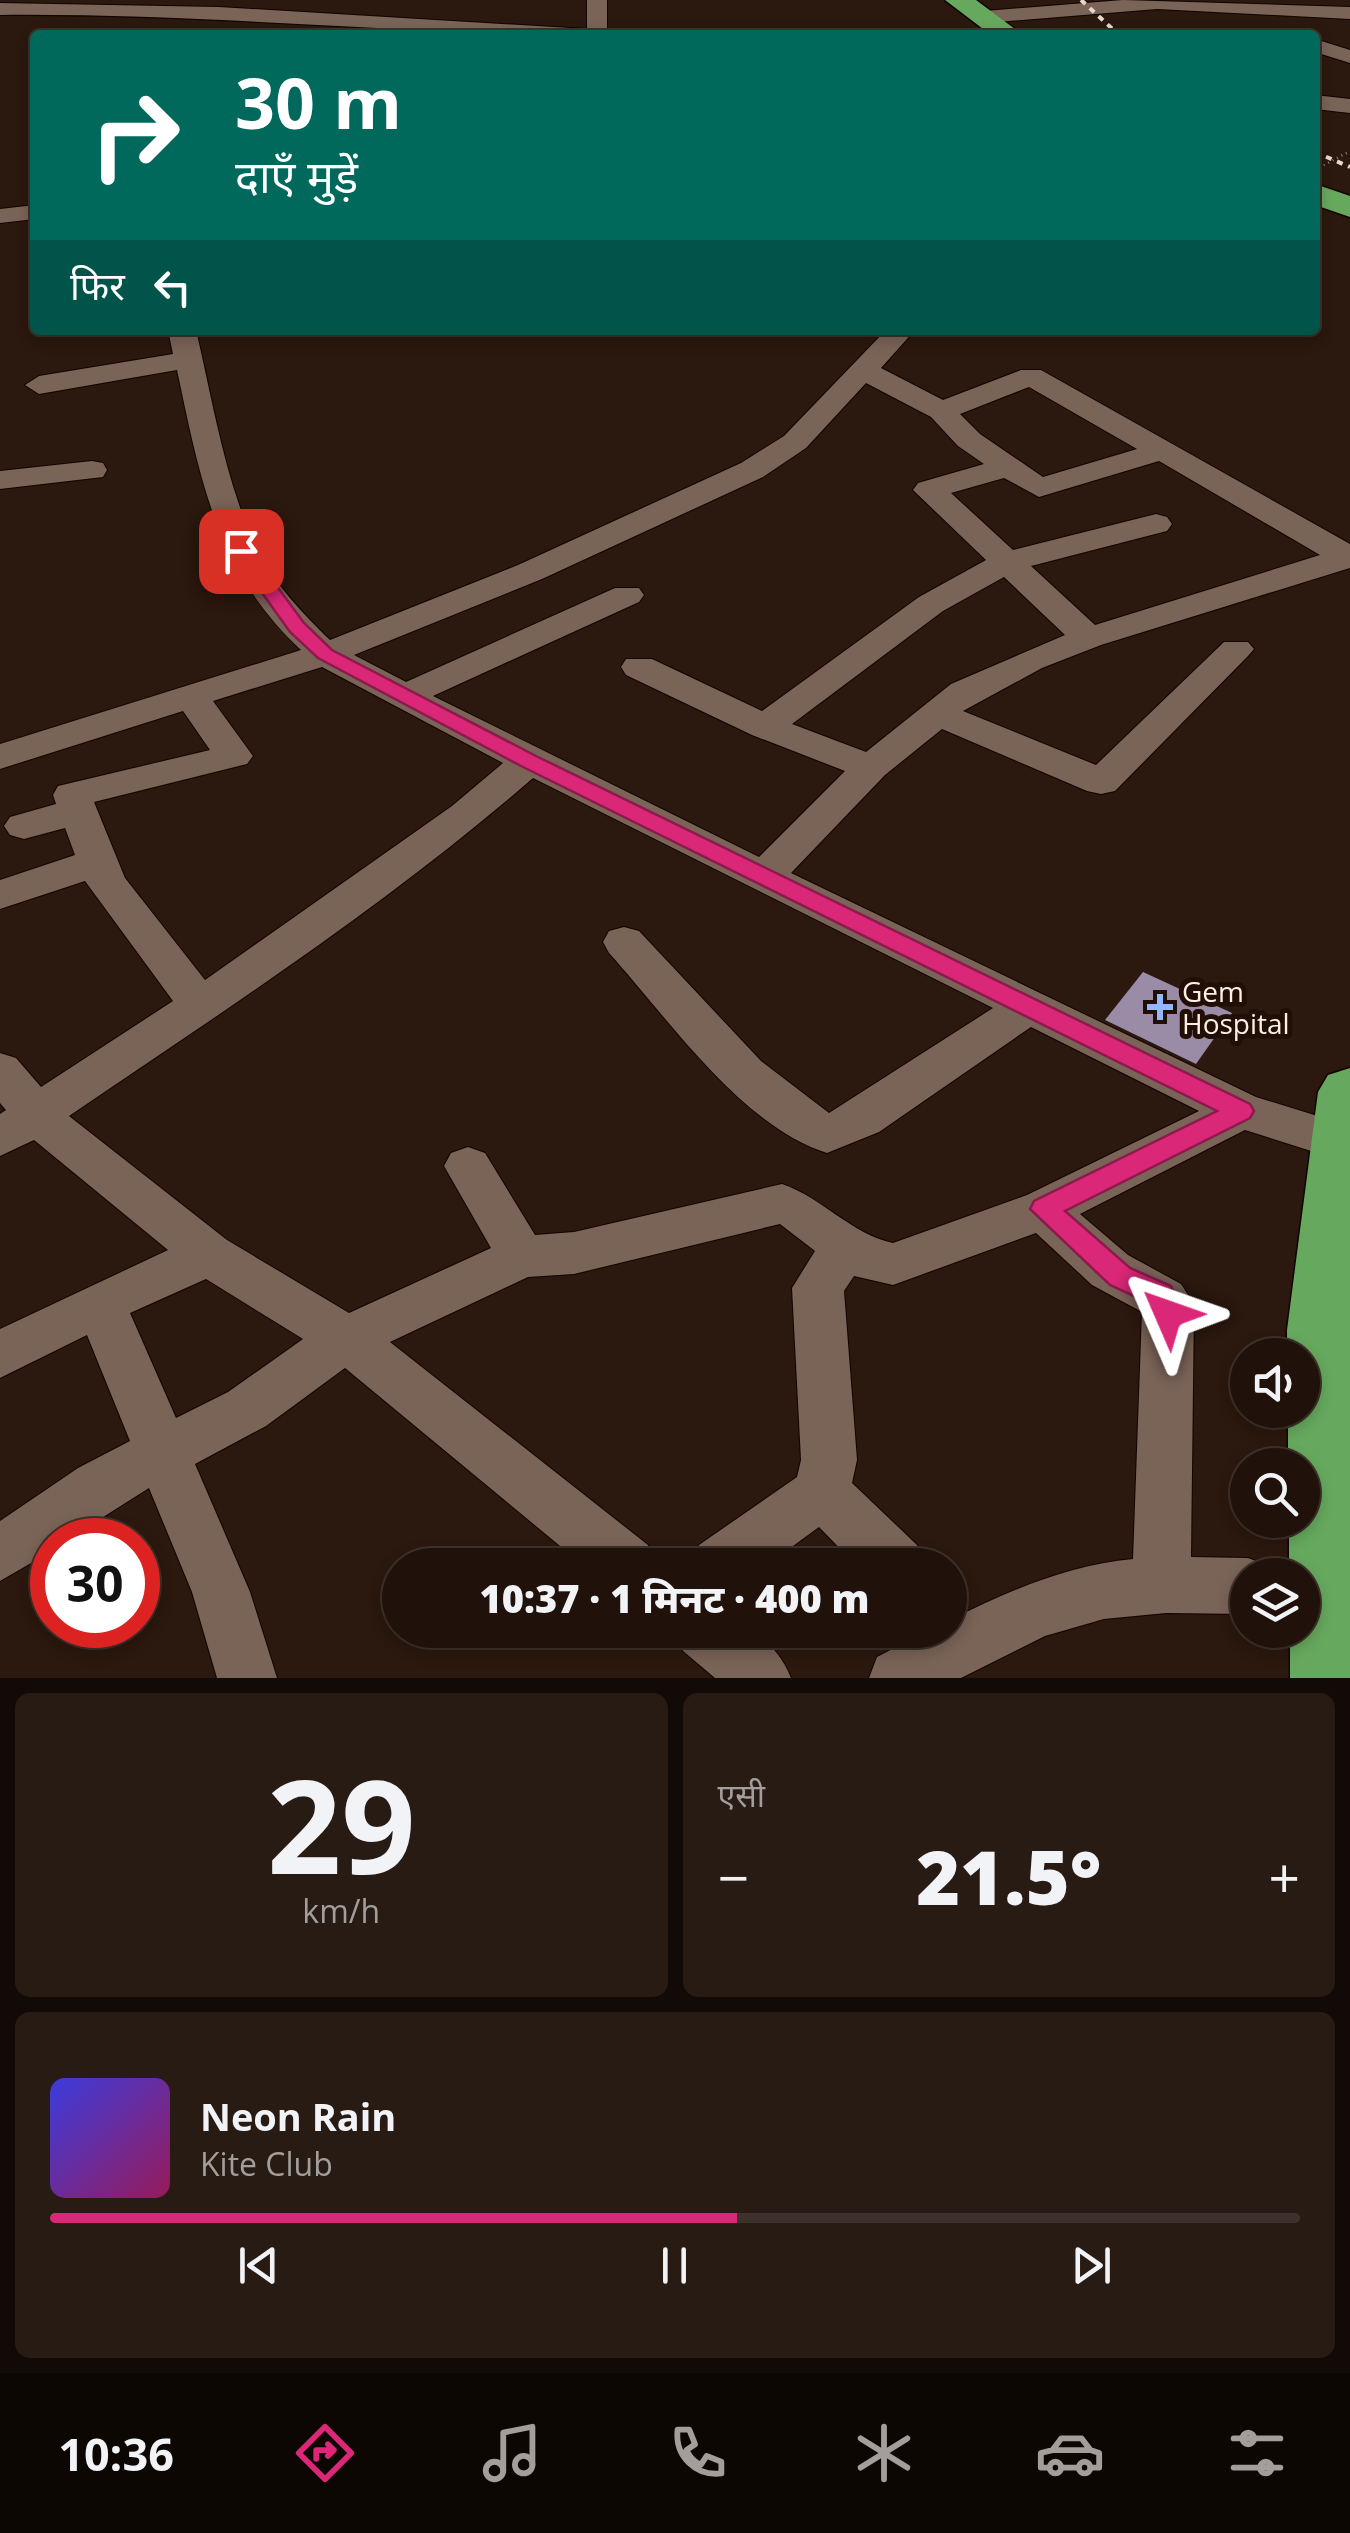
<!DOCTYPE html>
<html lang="hi">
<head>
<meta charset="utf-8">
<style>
  body { margin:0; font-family:"Open Sans","Noto Sans Devanagari",sans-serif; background:#281b13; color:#f1f3f6; height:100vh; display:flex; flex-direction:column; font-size:38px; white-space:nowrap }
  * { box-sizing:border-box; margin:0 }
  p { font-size:32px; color:#a29e9c }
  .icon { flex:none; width:55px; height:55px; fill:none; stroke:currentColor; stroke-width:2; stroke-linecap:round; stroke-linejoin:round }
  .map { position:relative; height:1678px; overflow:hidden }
  .panel { display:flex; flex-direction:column; gap:15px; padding:15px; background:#120a06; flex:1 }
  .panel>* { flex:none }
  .guide { position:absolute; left:30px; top:30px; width:1290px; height:305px; border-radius:10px; box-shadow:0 5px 15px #0003,0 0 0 2px #3d322b; background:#00695c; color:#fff; overflow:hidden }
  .buttons { position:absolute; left:1230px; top:1338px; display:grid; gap:20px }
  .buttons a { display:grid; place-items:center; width:90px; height:90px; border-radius:50%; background:#20120a; box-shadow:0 5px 15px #0003,0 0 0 2px #3d322b; font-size:50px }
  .speed { position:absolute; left:30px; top:1518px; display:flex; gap:20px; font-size:50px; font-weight:700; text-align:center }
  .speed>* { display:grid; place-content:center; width:130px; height:130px; border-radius:50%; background:#20120a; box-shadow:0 5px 15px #0003,0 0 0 2px #3d322b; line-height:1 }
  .speed .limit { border:15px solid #d22; background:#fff; color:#111 }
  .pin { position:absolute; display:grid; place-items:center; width:85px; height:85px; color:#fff; margin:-42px; border-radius:20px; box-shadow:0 5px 15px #0006 }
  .me { position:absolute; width:110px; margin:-55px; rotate:313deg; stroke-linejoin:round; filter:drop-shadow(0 0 8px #0008) }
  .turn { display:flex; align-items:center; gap:35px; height:210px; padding:0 40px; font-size:45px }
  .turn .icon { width:130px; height:130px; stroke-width:2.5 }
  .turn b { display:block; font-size:70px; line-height:85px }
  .then { display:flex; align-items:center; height:95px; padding:0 40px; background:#0003; gap:20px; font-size:38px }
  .big { font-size:75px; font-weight:800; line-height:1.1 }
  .panel .tile { flex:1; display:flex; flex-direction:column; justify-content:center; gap:15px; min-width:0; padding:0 35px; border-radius:15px; background:#281b13 }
  .panel .dial { align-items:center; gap:0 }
  .dial b { font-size:130px; line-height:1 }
  .song { display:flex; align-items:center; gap:30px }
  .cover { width:120px; height:120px; border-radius:15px; background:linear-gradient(135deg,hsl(240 70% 55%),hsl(330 70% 35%)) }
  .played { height:10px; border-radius:5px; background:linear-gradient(90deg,#db2777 55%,#3d322b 55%) }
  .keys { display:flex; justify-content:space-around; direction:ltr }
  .heat { display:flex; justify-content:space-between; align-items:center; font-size:55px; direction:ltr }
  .panel .tiles { flex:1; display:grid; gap:15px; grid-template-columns:1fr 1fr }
  .tile:last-child { grid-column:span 2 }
  .trip { position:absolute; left:382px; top:1548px; width:585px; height:100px; border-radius:50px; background:#20120a; box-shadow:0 5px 15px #0003,0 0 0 2px #3d322b; font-weight:800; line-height:100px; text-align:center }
  .tab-bar { display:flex; height:160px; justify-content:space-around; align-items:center; background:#0d0704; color:#a29e9c }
  .tab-bar .icon { width:70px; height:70px }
  .tab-bar .current { color:#db2777 }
  .tab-bar b { font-size:45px; color:#f1f3f6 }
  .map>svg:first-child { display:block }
  .building { fill:#9a8ca7 }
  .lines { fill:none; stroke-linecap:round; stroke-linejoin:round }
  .minor-casing { stroke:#120400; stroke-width:2 }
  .highway-casing { stroke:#120400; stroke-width:3 }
  .path { stroke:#907f77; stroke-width:2.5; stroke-dasharray:1 4; stroke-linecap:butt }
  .minor { fill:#7a6357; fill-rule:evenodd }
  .highway { fill:#66a85e; fill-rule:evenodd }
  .rail { stroke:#e6d8d1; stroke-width:4; stroke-dasharray:6 6; stroke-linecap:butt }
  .route { fill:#db2777; stroke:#8e194d; stroke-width:2.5 }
  .poi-dot { fill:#95b7fd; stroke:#210f06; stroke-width:4 }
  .labels { text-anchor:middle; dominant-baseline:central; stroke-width:10; stroke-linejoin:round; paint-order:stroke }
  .poi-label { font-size:28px; fill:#fcefe8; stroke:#210f06; text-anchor:start }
</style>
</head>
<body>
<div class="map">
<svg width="1350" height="1678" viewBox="0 0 1350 1678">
  <rect width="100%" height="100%" fill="#2b180e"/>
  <path class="building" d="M 1143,972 L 1232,1013 L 1196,1064 L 1105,1020 Z"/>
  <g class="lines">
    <g class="minor-casing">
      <path id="minor" d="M 587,0 L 607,0 L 607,35 C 404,35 203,13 0,15 L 0,3 L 219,7 L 587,29 Z
        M 1123,0 L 1350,7 L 1350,19 L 1157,9 L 985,23 L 975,17 L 985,11 Z
        M 1315,39 L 1350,50 L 1350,63 L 1315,52 Z
        M 1315,95 L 1350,99 L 1350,113 L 1315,109 Z
        M 35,205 L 35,219 L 0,223 L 0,209 Z
        M 168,330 L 196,330 C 213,402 225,482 257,549 C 272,581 304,615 330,640 L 518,565 L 741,463 L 784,436 L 886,330 L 915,330 L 881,368 L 943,400 L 1021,370 L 1041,370 L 1350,544 L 1350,568 L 1101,645 L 1042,668 L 963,711 L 1096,765 L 1224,642 L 1248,642 L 1254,649 L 1248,656 L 1115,791 L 1101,794 L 1087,791 L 942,729 L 885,775 L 791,873 L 1256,1097 L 1350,1126 L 1350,1158 L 1343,1161 L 1245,1130 L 1080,1214 L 1128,1255 L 1181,1284 L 1194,1304 L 1191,1557 L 1248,1558 L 1269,1566 L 1273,1575 L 1248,1575 L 1248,1614 L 1166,1613 L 1104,1619 L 1045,1636 L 961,1678 L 869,1678 L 877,1657 L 929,1630 L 950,1630 L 950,1620 C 1008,1591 1068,1565 1133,1559 L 1142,1312 L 1092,1285 L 1036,1233 L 893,1285 L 854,1276 L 844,1291 L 857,1460 L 852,1483 L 917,1545 L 925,1565 L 856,1565 L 819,1527 L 767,1565 L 691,1565 L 699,1545 L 797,1477 L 801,1460 L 792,1288 L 815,1251 L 780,1224 L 574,1274 L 528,1277 L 390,1342 L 648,1545 L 656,1565 L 583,1565 L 345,1368 L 266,1426 L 195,1464 L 250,1592 L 277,1678 L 217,1678 L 192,1592 L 149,1488 L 67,1540 L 52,1540 L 52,1551 L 0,1581 L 0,1521 L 78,1468 L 130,1441 L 87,1335 L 0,1378 L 0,1329 L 168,1250 L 34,1140 L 0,1156 L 0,1114 L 6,1110 L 0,1103 L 0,1053 L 16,1058 L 41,1087 L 173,1001 L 85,881 L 0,909 L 0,880 L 75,855 L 65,828 L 24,839 L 10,835 L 4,826 L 10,817 L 56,804 L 53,795 L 58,786 L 210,750 L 183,711 L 0,769 L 0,744 L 301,650 C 216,571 200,478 177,370 L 39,394 L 25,385 L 39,376 L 173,354 ZM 866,383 L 931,417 L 958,446 L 984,464 L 918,483 L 913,490 L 986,560 L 919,597 L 762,711 L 652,659 L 626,659 L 621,667 L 626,675 L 752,735 L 845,771 L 759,857 L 433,696 L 639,602 L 644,595 L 639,588 L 615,588 L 406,682 L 354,655 L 542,579 L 763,477 L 806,448 ZM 1029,387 L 1137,449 L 1043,477 L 980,434 L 960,414 ZM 1159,461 L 1320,555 L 1095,625 L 1031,566 L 1167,531 L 1172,524 L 1167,517 L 1156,514 L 1013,550 L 951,493 L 1004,478 L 1039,497 ZM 1004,577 L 1065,635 L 951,684 L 866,752 L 792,724 L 943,611 ZM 322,667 L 503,763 L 452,806 L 205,980 L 125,878 L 94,802 L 247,764 L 253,756 L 213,701 ZM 533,778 L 993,1008 L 829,1113 L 761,1061 L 639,931 L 624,927 L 609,931 L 603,942 L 609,953 C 668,1018 741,1126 827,1153 L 879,1132 L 1031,1027 L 1199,1111 L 1027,1195 L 893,1243 C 851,1234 823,1198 782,1184 L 574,1232 L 535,1235 L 485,1153 L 468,1147 L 451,1153 L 444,1166 L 491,1248 L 349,1313 L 227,1240 L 69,1116 C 227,1009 388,904 533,778 ZM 206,1279 L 303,1339 L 228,1392 L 176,1418 L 130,1313 Z
        M 92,461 L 103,463 L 107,470 L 103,477 L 0,489 L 0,471 Z
        M 674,1630 C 728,1630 767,1620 791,1678 L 715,1678 L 683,1651 Z"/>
    </g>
    <g class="highway-casing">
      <path id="highway" d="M 945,0 L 976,0 L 1023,35 L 991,35 Z
        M 1315,184 L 1350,196 L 1350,217 L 1315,205 Z
        M 1350,1068 L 1350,1678 L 1290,1678 L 1290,1630 L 1302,1630 L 1302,1575 L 1289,1575 L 1289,1520 L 1302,1520 L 1302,1465 L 1288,1465 L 1288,1410 L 1302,1410 L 1302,1355 L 1287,1355 L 1287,1330 L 1318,1092 L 1328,1075 Z"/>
    </g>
    <path class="path" d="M 1315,170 L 1350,151"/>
    <use href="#minor" class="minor"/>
    <use href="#highway" class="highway"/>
    <path class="rail" d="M 1081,0 L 1119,35
      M 1315,152 L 1350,167"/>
  </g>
  <path class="route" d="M 235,547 L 248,547 L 304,623 L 332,650 L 536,756 L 1250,1104 L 1254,1111 L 1250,1118 L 1065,1211 L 1130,1268 L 1171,1286 L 1182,1314 L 1178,1323 L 1168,1327 L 1157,1323 L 1149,1303 L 1110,1285 L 1030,1209 L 1034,1201 L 1217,1111 L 521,766 L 318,658 L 290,632 L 232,551 Z"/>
  <path class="poi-dot" d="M1155 992h10v10h10v10h-10v10h-10v-10h-10v-10h10z"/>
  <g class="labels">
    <g class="poi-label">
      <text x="1182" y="991">Gem<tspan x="1182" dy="32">Hospital</tspan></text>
    </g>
  </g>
</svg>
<div class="buttons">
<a><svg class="icon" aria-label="sound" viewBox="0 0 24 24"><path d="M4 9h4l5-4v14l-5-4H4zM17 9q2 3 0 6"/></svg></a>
<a><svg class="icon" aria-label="search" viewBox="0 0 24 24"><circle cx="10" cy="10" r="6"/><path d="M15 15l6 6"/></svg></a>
<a><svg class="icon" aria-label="layers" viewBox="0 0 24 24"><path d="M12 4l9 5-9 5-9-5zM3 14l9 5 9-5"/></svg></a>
</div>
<div class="speed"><div class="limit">30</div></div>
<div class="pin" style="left:241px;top:551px;background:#d93025"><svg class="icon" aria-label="arrive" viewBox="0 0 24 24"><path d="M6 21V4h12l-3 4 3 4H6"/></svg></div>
<svg class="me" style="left:1168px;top:1314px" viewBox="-20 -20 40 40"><path d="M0-17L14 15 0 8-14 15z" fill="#db2777" stroke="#fff" stroke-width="4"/></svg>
<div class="trip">10:37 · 1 मिनट · 400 m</div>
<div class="guide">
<div class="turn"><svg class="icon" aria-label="right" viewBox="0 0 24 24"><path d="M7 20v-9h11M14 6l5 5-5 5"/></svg><div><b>30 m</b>दाएँ मुड़ें</div></div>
<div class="then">फिर<svg class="icon" aria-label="left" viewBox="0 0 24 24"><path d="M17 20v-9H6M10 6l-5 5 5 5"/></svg></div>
</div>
</div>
<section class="panel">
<div class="tiles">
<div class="tile dial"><b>29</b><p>km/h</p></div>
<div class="tile"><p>एसी</p>
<div class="heat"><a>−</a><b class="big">21.5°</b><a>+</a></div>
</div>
<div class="tile">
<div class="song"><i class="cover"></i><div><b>Neon Rain</b><p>Kite Club</p></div></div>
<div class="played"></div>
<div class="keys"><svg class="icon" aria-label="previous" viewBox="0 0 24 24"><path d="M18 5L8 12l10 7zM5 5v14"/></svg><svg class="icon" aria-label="pause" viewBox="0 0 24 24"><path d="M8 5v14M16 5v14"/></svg><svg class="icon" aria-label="next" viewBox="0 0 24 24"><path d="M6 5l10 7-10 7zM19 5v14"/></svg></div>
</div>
</div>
</section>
<nav class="tab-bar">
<b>10:36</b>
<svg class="icon current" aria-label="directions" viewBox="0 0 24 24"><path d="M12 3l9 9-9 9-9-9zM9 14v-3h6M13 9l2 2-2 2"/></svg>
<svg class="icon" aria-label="music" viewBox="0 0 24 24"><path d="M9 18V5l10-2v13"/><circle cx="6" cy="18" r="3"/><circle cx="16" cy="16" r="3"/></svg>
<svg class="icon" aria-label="phone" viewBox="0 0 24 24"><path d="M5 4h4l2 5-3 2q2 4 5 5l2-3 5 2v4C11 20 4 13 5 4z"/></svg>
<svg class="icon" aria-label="climate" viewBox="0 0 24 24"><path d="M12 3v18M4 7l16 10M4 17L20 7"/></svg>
<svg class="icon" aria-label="car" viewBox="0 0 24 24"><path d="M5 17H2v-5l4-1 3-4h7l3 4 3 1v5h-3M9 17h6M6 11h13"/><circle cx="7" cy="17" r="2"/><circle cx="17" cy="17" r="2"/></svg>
<svg class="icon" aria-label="filters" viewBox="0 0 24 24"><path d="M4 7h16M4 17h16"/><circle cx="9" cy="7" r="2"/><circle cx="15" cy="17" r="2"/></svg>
</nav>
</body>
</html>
